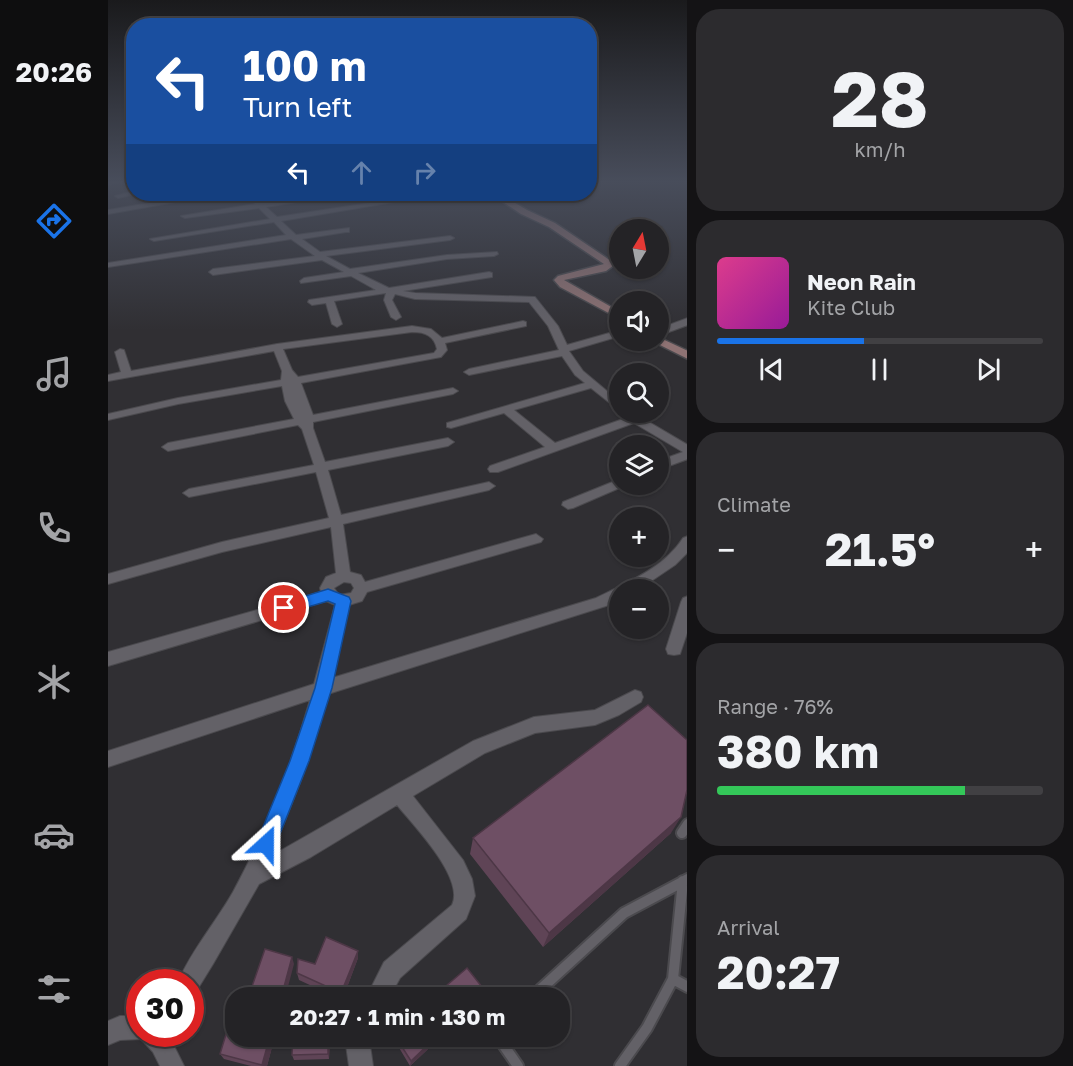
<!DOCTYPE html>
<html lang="en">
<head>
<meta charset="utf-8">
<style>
  body { margin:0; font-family:"Golos Text",sans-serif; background:#2c2b2e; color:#f1f3f6; height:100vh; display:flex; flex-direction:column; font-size:22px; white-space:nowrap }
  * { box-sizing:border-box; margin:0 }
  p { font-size:20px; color:#a3a4a7 }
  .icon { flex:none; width:33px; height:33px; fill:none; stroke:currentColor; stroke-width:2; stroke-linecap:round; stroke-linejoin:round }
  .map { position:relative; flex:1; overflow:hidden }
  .sheet { display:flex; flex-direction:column; gap:9px; padding:9px; background:#141315; width:386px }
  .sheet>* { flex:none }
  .top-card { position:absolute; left:18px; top:18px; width:471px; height:183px; border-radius:24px; box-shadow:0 2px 4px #0004,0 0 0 2px #414043; background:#1a4fa0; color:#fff; overflow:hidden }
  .needle { width:39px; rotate:10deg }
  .tools { position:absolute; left:501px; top:219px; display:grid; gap:12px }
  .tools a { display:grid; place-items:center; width:60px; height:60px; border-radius:50%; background:#242326; box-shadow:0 2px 4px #0004,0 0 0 2px #414043; font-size:30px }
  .speed { position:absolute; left:18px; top:969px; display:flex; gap:12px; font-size:30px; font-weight:700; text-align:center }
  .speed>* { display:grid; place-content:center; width:78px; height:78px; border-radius:50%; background:#242326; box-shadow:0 2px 4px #0004,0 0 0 2px #414043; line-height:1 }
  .speed .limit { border:9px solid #d22; background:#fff; color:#111 }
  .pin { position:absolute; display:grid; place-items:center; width:51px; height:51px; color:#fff; margin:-26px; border:3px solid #fff; border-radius:50%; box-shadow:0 2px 6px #0007 }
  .me { position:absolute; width:66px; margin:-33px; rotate:24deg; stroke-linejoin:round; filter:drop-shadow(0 0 4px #0008) }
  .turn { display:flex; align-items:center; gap:21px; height:126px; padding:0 18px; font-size:27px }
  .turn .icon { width:78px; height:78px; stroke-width:2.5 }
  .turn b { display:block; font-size:42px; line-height:51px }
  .lanes { display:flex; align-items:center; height:57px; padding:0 18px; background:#0003; justify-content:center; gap:30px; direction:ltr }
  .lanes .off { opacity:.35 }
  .big { font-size:45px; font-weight:700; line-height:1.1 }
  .sheet .tile { flex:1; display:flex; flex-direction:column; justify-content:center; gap:9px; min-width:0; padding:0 21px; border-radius:24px; background:#2c2b2e }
  .sheet .dial { align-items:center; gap:0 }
  .dial b { font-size:78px; line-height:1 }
  .song { display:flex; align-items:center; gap:18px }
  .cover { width:72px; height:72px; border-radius:9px; background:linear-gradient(135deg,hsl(330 70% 55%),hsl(300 70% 35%)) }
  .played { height:6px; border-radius:3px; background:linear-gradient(90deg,#1a73e8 45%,#414043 45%) }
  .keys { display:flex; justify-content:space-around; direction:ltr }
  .heat { display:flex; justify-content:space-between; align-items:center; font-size:33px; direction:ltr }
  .charge { height:9px; border-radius:4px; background:linear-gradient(90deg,#34c759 76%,#414043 0) }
  .trip { position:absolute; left:117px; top:987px; width:345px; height:60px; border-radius:24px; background:#242326; box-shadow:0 2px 4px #0004,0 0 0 2px #414043; font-weight:700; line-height:60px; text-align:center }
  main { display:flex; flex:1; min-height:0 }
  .menu { display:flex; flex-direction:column; width:108px; justify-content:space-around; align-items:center; background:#0e0e0f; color:#a3a4a7 }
  .menu .icon { width:42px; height:42px }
  .menu .on { color:#1a73e8 }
  .menu b { font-size:27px; color:#f1f3f6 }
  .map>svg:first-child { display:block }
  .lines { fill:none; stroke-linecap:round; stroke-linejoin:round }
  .lane-casing { stroke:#4b4a4e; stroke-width:14 }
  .street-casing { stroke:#4b4a4e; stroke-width:2 }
  .secondary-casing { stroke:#4b4a4e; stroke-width:3 }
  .lane { stroke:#636167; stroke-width:10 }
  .street { fill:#636167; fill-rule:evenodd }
  .secondary { fill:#8e7273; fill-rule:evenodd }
  .wall { fill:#5f4456 }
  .shaded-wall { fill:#4d3746 }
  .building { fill:#6e4f64; stroke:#4d3746; stroke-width:1.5 }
  .route { fill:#1a73e8; stroke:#114b97; stroke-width:1.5 }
</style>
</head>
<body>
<main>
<nav class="menu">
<b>20:26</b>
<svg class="icon on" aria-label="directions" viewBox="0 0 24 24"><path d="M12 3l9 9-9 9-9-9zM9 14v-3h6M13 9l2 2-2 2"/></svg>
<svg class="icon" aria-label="music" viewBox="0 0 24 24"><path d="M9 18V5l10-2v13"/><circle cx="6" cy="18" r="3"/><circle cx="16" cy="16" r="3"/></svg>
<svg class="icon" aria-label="phone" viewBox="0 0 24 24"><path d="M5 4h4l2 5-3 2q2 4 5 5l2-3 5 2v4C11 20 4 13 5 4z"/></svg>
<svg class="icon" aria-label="climate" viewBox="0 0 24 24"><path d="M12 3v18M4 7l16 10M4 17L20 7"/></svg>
<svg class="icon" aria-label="car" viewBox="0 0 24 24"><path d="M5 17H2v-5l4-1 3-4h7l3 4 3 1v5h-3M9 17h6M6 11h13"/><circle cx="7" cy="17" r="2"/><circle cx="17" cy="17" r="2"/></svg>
<svg class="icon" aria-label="filters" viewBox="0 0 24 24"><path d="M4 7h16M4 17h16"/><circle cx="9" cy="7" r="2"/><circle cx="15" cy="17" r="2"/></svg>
</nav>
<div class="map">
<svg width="580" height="1066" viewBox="0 0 580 1066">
  <rect width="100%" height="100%" fill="#302f33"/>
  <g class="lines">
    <g class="lane-casing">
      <path id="lane" d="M 574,833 L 580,824
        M 565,979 L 575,881
        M 423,998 L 516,913 L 580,879
        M 394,1036 L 394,1043 L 410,1066
        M 512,1066 L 539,1028 L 565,979 L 580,987"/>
    </g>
    <g class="street-casing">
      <path id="street" d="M 0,181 L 15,181 L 0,185 Z
        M 26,191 L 28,194 L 10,198 L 7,196 Z
        M 138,194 L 167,194 L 164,196 L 149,198 L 154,203 L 225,194 L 239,194 L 158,207 L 169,217 L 288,199 L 292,201 L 173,221 L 188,235 L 241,228 L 241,232 L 238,232 L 194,239 L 212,252 L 342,236 L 346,238 L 342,240 L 218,256 L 242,269 L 339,255 L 389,252 L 390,254 L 386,256 L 339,259 L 250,273 L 281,288 L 381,272 L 384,273 L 384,277 L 295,291 L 307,293 L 427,297 L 450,326 L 459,345 L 512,330 L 512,336 L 461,351 L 475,371 L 512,402 L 512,411 L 483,388 L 406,410 L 447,443 L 518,418 L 514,412 L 524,412 L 580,445 L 580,459 L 550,470 L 550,461 L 575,452 L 526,423 L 390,472 L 382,472 L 380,469 L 382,466 L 437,447 L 396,413 L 343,428 L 339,427 L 339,423 L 477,383 L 467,375 L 454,356 L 361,375 L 356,372 L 361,369 L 451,350 L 440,326 L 421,302 L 307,299 L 287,294 L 284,300 L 293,317 L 288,320 L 283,317 L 276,300 L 278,293 L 226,301 L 234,324 L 229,327 L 224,324 L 218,303 L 204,305 L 200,302 L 201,300 L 268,290 L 243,276 L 193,283 L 192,281 L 196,278 L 236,272 L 214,260 L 105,275 L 101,272 L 105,269 L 207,256 L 183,239 L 0,267 L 0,263 L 178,235 L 166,222 L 46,241 L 42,239 L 162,219 L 151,208 L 77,218 L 73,216 L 147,204 Z
        M 71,198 L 73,201 L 0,214 L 0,210 Z
        M 580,318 L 580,325 L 550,336 L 550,329 Z
        M 415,321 L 418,322 L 418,326 L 337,343 L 339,350 L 333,357 L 193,383 L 205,415 L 345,388 L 350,391 L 345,394 L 205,422 L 205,428 L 217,462 L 340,438 L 346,442 L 340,446 L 220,470 L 233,515 L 381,482 L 387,486 L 381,490 L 235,524 L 242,572 L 253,575 L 257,582 L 428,534 L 435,539 L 433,542 L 259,592 L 254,601 L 241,605 L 224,678 L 488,598 C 517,584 557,567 575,538 L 580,536 L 580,552 L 567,565 L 530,590 L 512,590 L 512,600 L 498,606 L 220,694 L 195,775 L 163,856 L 365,741 L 426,717 L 487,710 L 527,690 L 533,692 L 535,697 L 533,702 L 511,715 L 487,725 L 427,733 L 377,753 L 305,796 L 355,860 L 364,879 L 367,896 L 358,919 L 292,978 L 281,998 L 258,998 L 276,962 L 344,905 C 357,878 306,826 289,805 L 203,857 L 151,884 L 105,964 L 89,990 L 82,993 L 82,982 L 70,982 C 83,951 108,922 125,892 C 158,831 183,766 202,700 L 0,767 L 0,751 L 206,684 L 227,605 L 218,601 L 0,666 L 0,652 L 213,592 L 212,588 L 218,577 L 228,573 L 223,527 L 114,552 L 0,584 L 0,574 L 114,542 L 221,518 L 208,472 L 81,497 L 75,493 L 81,489 L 206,465 L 194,429 L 190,425 L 60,451 L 54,447 L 60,443 L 186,419 L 177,401 L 174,386 L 70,404 L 0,420 L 0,414 L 70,398 L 173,380 L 174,371 L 166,351 L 0,381 L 0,375 L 13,372 L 7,352 L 12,349 L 16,350 L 23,371 L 169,344 L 304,326 L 323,329 L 334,338 ZM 304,332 C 318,332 326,336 329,349 L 326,353 L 190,377 L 184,370 L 175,349 ZM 236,582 L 243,583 L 246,588 L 243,593 L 231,595 L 226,588 Z
        M 512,479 L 512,484 L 516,486 L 465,508 L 460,509 L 454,505 L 455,502 Z
        M 580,596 L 580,630 L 572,654 L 566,655 L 560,654 L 558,649 L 573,602 L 575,598 Z
        M 12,1016 L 32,1016 L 32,1034 L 60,1034 L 76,1066 L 52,1066 L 45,1052 L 33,1039 L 12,1040 L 0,1045 L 0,1021 Z
        M 241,1036 L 265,1036 L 262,1045 L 265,1066 L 241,1066 L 238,1045 Z"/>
    </g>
    <g class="secondary-casing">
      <path id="secondary" d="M 383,194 L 392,194 L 419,210 L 447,223 L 503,261 L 506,265 L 498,271 L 456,280 L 512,312 L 512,319 L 452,287 L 446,280 L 450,276 L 496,264 L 441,227 L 413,214 Z
        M 550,337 L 580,351 L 580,359 L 546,342 L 545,340 L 550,340 Z"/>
    </g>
    <use href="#lane" class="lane"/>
    <use href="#street" class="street"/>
    <use href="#secondary" class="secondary"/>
  </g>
  <path class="wall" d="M 563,833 L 435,947 L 362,854 L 365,838 Z
    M 250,951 L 250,958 L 235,998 L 230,998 L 191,980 L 189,973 L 207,964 Z
    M 128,1036 L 167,1036 L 159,1066 L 143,1066 L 116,1059 L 112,1054 Z
    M 185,1036 L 222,1036 L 221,1059 L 186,1060 L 184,1055 Z
    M 284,1036 L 334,1036 L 302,1066 Z"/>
  <path class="shaded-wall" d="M 573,817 L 563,833 L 435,947 L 441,933 Z
    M 250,951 L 250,958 L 235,998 L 234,998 L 233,993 Z
    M 184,957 L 186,964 L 177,998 L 173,998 Z
    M 162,1036 L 167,1036 L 159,1066 L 155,1066 L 154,1065 Z
    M 220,1036 L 222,1036 L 221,1059 L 220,1054 Z
    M 329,1036 L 334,1036 L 302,1066 L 303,1061 Z"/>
  <path class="building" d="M 540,705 L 579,740 L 579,790 L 573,817 L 441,933 L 365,838 Z
    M 218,937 L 250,951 L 233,993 L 189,973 L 190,959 L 207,964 Z
    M 157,949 L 184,957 L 173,998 L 140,998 Z
    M 359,968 L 378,992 L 372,998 L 324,998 Z
    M 127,1005 L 128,1036 L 162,1036 L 154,1065 L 112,1054 Z
    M 185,1036 L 220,1036 L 220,1054 L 184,1055 Z
    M 287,1036 L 329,1036 L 303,1061 Z"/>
  <linearGradient id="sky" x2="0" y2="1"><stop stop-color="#1a1a1c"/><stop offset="0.55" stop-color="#484d5b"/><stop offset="1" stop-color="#484d5b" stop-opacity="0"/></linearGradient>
  <rect width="580" height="330" fill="url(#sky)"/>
  <path class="route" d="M 220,589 L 241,597 L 243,601 L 224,688 L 201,761 L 168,844 L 165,851 L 158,854 L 151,851 L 148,844 L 182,761 L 207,688 L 227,604 L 220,601 L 176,614 L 171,612 L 169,608 L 171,604 Z"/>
</svg>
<div class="tools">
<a><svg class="needle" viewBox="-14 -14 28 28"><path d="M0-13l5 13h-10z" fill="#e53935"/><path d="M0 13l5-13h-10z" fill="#a3a4a7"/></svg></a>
<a><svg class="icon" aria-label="sound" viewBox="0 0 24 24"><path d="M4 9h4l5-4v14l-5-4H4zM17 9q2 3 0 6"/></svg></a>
<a><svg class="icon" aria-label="search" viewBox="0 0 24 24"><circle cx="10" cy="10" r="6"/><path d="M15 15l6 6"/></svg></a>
<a><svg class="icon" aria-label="layers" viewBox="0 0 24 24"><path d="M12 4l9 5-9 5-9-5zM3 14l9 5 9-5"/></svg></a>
<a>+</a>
<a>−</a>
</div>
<div class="speed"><div class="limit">30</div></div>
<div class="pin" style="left:176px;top:608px;background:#d93025"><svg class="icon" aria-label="arrive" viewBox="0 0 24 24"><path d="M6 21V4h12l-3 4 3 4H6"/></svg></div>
<svg class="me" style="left:158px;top:844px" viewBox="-20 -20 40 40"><path d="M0-17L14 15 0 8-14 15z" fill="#1a73e8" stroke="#fff" stroke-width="4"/></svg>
<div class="trip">20:27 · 1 min · 130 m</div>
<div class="top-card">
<div class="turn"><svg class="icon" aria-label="left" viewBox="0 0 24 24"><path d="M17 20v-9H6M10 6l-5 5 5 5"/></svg><div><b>100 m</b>Turn left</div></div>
<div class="lanes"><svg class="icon" aria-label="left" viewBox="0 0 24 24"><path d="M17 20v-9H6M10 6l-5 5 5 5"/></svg><svg class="icon off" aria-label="ahead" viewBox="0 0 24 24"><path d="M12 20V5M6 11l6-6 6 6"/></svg><svg class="icon off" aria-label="right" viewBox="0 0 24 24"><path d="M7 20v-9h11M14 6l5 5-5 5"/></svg></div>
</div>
</div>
<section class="sheet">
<div class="tile dial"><b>28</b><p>km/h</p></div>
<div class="tile">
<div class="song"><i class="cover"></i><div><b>Neon Rain</b><p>Kite Club</p></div></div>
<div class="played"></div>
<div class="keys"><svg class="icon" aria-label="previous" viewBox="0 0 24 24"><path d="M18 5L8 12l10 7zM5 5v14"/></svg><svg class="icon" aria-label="pause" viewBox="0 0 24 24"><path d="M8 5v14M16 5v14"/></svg><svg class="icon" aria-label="next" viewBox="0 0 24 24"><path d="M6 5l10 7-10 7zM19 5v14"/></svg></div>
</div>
<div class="tile"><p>Climate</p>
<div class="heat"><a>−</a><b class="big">21.5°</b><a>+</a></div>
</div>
<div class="tile"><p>Range · 76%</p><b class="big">380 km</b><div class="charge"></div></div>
<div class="tile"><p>Arrival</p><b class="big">20:27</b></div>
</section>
</main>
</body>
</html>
